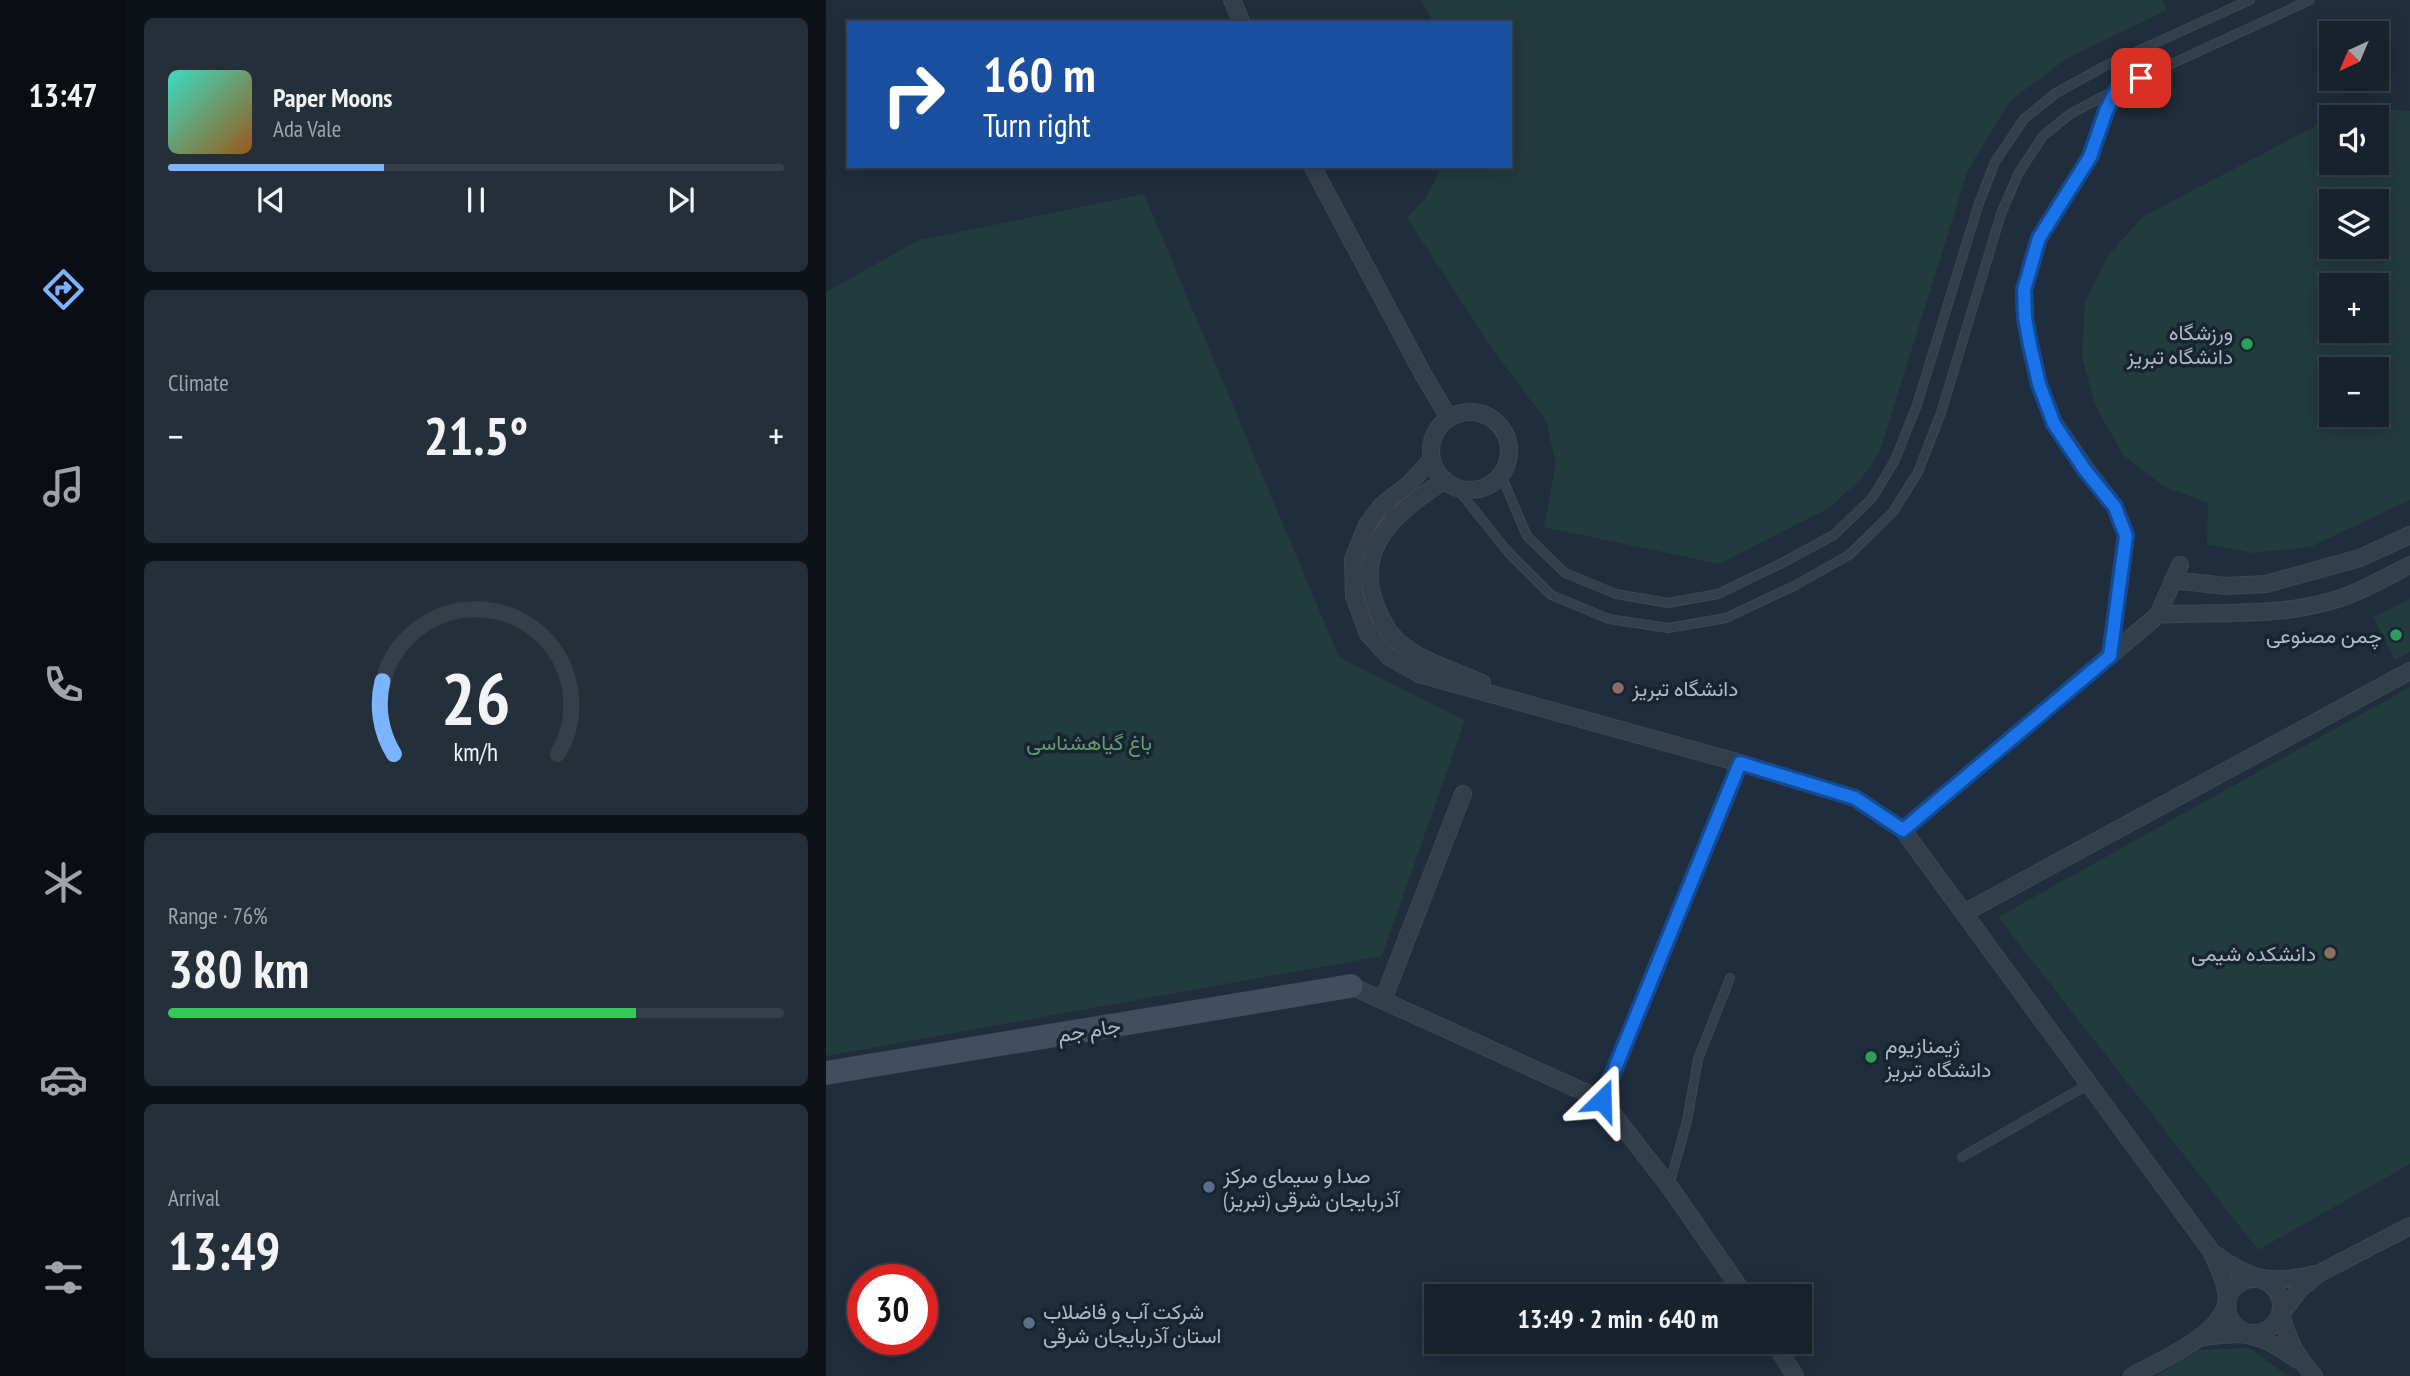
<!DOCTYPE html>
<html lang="en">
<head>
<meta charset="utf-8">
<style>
  body { margin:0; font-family:"PT Sans Narrow",Vazirmatn,sans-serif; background:#252f39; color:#f1f3f6; height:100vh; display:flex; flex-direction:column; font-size:26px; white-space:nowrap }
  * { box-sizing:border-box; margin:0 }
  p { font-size:23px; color:#9fa4aa }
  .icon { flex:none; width:38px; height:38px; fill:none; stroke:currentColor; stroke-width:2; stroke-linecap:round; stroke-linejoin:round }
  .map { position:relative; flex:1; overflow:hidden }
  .details { display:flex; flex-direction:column; gap:18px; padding:18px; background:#0d1319; width:700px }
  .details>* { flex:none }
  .guide { position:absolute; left:21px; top:21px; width:665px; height:147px; border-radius:0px; box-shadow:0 4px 18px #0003,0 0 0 2px #363f49; background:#1a4fa0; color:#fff; overflow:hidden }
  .needle { width:46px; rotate:224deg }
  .controls { position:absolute; left:1493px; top:21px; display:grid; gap:14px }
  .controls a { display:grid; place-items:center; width:70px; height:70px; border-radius:0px; background:#18222d; box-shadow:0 4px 18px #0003,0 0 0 2px #363f49; font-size:35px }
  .speed { position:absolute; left:21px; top:1264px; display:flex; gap:14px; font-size:35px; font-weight:700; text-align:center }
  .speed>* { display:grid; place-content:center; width:91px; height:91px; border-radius:50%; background:#18222d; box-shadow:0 4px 18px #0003,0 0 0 2px #363f49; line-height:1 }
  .speed .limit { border:10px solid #d22; background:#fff; color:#111 }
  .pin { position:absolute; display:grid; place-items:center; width:60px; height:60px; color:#fff; margin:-30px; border-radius:14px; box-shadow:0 4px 10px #0006 }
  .me { position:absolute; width:77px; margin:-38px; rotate:22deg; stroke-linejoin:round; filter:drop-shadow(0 0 5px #0008) }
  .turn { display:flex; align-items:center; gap:24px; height:147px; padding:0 21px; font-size:32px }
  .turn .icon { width:91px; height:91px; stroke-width:2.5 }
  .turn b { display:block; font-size:49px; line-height:60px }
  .big { font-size:52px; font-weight:700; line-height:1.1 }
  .details .card { flex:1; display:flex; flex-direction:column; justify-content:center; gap:10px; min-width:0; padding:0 24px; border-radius:10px; background:#252f39 }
  .details .dial { align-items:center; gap:0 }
  .dial svg { height:182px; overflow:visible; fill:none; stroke:#363f49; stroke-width:7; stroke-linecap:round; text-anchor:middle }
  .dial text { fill:#f1f3f6; stroke:none }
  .song { display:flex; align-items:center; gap:21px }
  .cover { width:84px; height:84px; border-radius:10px; background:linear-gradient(135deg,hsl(170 70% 55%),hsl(30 70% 35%)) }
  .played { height:7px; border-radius:4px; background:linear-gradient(90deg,#7db4ff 35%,#363f49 35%) }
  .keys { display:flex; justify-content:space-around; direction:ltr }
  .heat { display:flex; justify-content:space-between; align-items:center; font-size:38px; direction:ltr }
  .charge { height:10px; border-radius:5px; background:linear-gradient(90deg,#34c759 76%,#363f49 0) }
  .trip { position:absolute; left:598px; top:1284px; width:388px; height:70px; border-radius:0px; background:#18222d; box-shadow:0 4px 18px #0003,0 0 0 2px #363f49; font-weight:700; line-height:70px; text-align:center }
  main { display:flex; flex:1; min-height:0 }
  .menu { display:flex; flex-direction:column; width:126px; justify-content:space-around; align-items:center; background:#0a0e12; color:#9fa4aa }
  .menu .icon { width:49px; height:49px }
  .menu .active { color:#7db4ff }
  .menu b { font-size:32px; color:#f1f3f6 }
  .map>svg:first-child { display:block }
  .green { fill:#223b3d; fill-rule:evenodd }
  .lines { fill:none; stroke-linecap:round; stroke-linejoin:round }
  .lane-casing { stroke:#3d4855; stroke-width:10 }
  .street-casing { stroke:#3d4855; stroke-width:18 }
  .secondary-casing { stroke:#3d4855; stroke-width:24 }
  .lane { stroke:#343f4c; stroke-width:8 }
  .street { stroke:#343f4c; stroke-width:16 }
  .secondary { stroke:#414e60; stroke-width:23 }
  .route-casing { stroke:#114b97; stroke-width:18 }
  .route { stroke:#1a73e8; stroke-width:12 }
  .leisure-dot { fill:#2e9e5b; stroke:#192431; stroke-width:2.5 }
  .education-dot { fill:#8d6e63; stroke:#192431; stroke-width:2.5 }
  .service-dot { fill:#5c6f8a; stroke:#192431; stroke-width:2.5 }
  .labels { text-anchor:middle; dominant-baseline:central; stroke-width:7; stroke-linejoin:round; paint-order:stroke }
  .poi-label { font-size:21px; fill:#afbac8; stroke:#192431; text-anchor:start }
  .park-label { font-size:21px; fill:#649c6e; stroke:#192431 }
  .street-label { font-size:21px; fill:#afbac8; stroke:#192431 }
</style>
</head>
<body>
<main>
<nav class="menu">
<b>13:47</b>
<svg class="icon active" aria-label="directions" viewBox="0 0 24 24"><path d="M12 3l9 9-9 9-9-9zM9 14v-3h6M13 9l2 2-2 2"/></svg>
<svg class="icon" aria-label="music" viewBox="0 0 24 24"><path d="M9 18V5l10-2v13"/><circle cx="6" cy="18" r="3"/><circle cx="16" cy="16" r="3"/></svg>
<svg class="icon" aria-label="phone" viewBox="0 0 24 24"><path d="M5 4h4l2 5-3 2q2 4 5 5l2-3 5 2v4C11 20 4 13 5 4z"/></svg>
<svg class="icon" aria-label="climate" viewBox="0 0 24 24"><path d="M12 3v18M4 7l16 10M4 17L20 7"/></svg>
<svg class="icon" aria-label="car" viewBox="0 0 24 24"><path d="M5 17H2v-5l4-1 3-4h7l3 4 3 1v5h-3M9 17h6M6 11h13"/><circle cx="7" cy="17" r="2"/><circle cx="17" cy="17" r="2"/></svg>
<svg class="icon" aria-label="filters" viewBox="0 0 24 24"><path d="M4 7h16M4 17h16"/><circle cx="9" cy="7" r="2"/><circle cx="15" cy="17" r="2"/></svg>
</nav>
<section class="details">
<div class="card">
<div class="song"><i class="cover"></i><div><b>Paper Moons</b><p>Ada Vale</p></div></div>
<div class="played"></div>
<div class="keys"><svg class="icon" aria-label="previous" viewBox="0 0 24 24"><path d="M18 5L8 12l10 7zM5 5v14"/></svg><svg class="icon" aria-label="pause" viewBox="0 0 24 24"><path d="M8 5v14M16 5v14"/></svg><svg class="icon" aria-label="next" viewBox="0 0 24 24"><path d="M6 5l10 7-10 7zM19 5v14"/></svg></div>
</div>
<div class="card"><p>Climate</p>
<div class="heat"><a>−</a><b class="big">21.5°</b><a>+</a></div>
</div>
<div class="card dial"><svg viewBox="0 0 100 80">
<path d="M14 69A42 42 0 1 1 86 69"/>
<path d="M14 69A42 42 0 0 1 9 37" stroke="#7db4ff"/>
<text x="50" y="56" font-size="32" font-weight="700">26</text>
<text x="50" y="72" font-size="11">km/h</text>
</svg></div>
<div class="card"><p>Range · 76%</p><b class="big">380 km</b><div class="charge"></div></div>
<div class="card"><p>Arrival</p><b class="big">13:49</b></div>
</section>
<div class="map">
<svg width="1584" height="1376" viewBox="0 0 1584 1376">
  <rect width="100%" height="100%" fill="#202d3c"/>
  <path class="green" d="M 595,0 L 1336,0 L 1341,10 L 1240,59 L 1184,101 L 1142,170 L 1053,454 L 1035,479 L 1003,508 L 893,564 L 718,527 L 730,463 L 720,421 L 669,353 L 581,218 L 600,198 L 616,166 L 684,166 L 684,23 L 607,23 Z
    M 1524,108 L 1584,111 L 1584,500 L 1484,547 L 1426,553 L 1381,544 L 1382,503 L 1339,487 L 1297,455 L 1269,405 L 1256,358 L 1259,302 L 1283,254 L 1318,216 L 1505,118 L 1505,163 L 1550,163 L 1550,117 L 1506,117 ZM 1550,201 L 1550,247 L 1505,247 L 1505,201 ZM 1550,285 L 1550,331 L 1505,331 L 1505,285 ZM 1505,369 L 1550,369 L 1550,415 L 1505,415 Z
    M 318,194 L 513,657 L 639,720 L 556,956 L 0,1056 L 0,292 L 93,240 Z
    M 1584,599 L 1584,652 L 1569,660 L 1547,617 Z
    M 1584,687 L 1584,1164 L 1432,1250 L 1172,917 Z
    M 1423,1348 L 1462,1376 L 1329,1376 L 1374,1350 Z"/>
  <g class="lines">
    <g class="lane-casing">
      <path id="lane" d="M 675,475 L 701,536 L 739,573 L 790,594 L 842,603 L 892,594 L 956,563 L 1008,535 L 1047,497 L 1069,460 L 1091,405 L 1152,206 L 1169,162 L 1198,119 L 1230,93 L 1279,66 L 1424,0
        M 630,487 L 682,552 L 725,595 L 783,619 L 842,628 L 900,618 L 968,586 L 1023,555 L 1067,512 L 1092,472 L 1115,413 L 1175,214 L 1192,174 L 1217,136 L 1244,114 L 1291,89 L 1484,0
        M 1136,1157 L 1263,1084
        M 843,1186 L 861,1121 L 872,1059 L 904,978"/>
    </g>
    <g class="street-casing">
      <path id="street" d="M 406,0 L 416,23
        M 486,166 L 598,376 L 623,418
        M605 451a39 39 0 1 1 78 0a39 39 0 1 1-78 0Z
        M 606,459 L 583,484 L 556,505 L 541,525 L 527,559 L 528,596 L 542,634 L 563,657 L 593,674 L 914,763 L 1029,798 L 1077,830 L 1385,1251 C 1391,1264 1404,1290 1400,1304 C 1392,1337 1333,1361 1306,1376
        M 619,480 C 575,509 527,544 549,603 C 555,619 561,632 574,643 C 596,662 629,671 656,683
        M 1347,580 L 1400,586 L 1440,584 L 1534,558 L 1584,535
        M 1332,615 C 1394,611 1455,618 1515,598 C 1539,590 1562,576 1584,565
        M 1284,656 L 1300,535 L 1289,507 L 1260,469 L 1228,423 L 1213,384 L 1204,345 L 1199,318 L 1198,290 L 1213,238 L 1264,157 L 1280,111 L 1291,89
        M 914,763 L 776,1100 L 843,1186 L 920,1297
        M 1077,830 L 1332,615 L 1354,565
        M 1138,913 L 1584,671
        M 525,986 L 776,1100
        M 557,1000 L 637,794
        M 1387,1253 C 1424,1280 1444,1285 1489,1274
        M1401 1306a27 27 0 1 1 54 0a27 27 0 1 1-54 0Z
        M 1374,1338 C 1421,1330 1432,1333 1472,1360
        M 948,1342 L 969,1376
        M 1488,1376 C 1471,1358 1461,1338 1455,1314 L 1474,1289 L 1492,1274 L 1584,1226"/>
    </g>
    <g class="secondary-casing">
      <path id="secondary" d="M 0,1073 L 525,986"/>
    </g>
    <use href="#lane" class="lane"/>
    <use href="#street" class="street"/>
    <use href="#secondary" class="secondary"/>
  </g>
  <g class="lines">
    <g class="route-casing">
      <path id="route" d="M 776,1100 L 914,763 L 1029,798 L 1077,830 L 1284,656 L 1300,536 L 1289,507 L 1259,470 L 1228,424 L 1213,384 L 1204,345 L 1199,318 L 1198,290 L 1213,238 L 1264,157 L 1280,111 L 1291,89 L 1315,78"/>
    </g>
    <use href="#route" class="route"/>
  </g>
  <g class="leisure-dot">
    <circle cx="1421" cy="344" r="7"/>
    <circle cx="1570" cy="635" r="7"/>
    <circle cx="1045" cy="1057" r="7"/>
  </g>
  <g class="education-dot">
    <circle cx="792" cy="688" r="7"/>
    <circle cx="1504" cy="953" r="7"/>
  </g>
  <g class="service-dot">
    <circle cx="383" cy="1187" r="7"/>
    <circle cx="203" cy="1323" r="7"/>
  </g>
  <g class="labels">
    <g class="poi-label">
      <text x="1407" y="332" text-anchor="end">ورزشگاه<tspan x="1407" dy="24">دانشگاه تبریز</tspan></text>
      <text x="1556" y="635" text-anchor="end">چمن مصنوعی</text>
      <text x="806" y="688">دانشگاه تبریز</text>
      <text x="1490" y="953" text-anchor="end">دانشکده شیمی</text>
      <text x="1059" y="1045">ژیمنازیوم<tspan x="1059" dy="24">دانشگاه تبریز</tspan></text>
      <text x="397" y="1175">صدا و سیمای مرکز<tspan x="397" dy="24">آذربایجان شرقی (تبریز)</tspan></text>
      <text x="217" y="1311">شرکت آب و فاضلاب<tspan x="217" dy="24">استان آذربایجان شرقی</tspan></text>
    </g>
    <g class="park-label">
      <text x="263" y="742">باغ گیاهشناسی</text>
    </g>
    <g class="street-label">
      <text transform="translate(263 1030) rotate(-9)">جام جم</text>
    </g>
  </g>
</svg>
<div class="controls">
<a><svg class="needle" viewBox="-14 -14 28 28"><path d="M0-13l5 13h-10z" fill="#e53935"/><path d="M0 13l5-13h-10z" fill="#9fa4aa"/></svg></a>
<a><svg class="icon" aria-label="sound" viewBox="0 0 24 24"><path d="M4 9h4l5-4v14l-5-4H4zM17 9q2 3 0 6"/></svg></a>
<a><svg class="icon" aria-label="layers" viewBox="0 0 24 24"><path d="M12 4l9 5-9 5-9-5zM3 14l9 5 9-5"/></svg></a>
<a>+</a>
<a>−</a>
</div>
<div class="speed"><div class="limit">30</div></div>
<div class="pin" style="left:1315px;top:78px;background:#d93025"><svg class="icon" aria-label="arrive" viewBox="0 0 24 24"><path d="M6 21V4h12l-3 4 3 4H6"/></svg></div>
<svg class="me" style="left:776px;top:1100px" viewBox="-20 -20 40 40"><path d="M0-17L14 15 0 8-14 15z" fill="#1a73e8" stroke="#fff" stroke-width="4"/></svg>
<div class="trip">13:49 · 2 min · 640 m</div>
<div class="guide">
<div class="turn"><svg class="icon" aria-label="right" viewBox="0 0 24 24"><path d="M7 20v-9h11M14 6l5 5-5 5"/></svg><div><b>160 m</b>Turn right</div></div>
</div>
</div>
</main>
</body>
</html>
